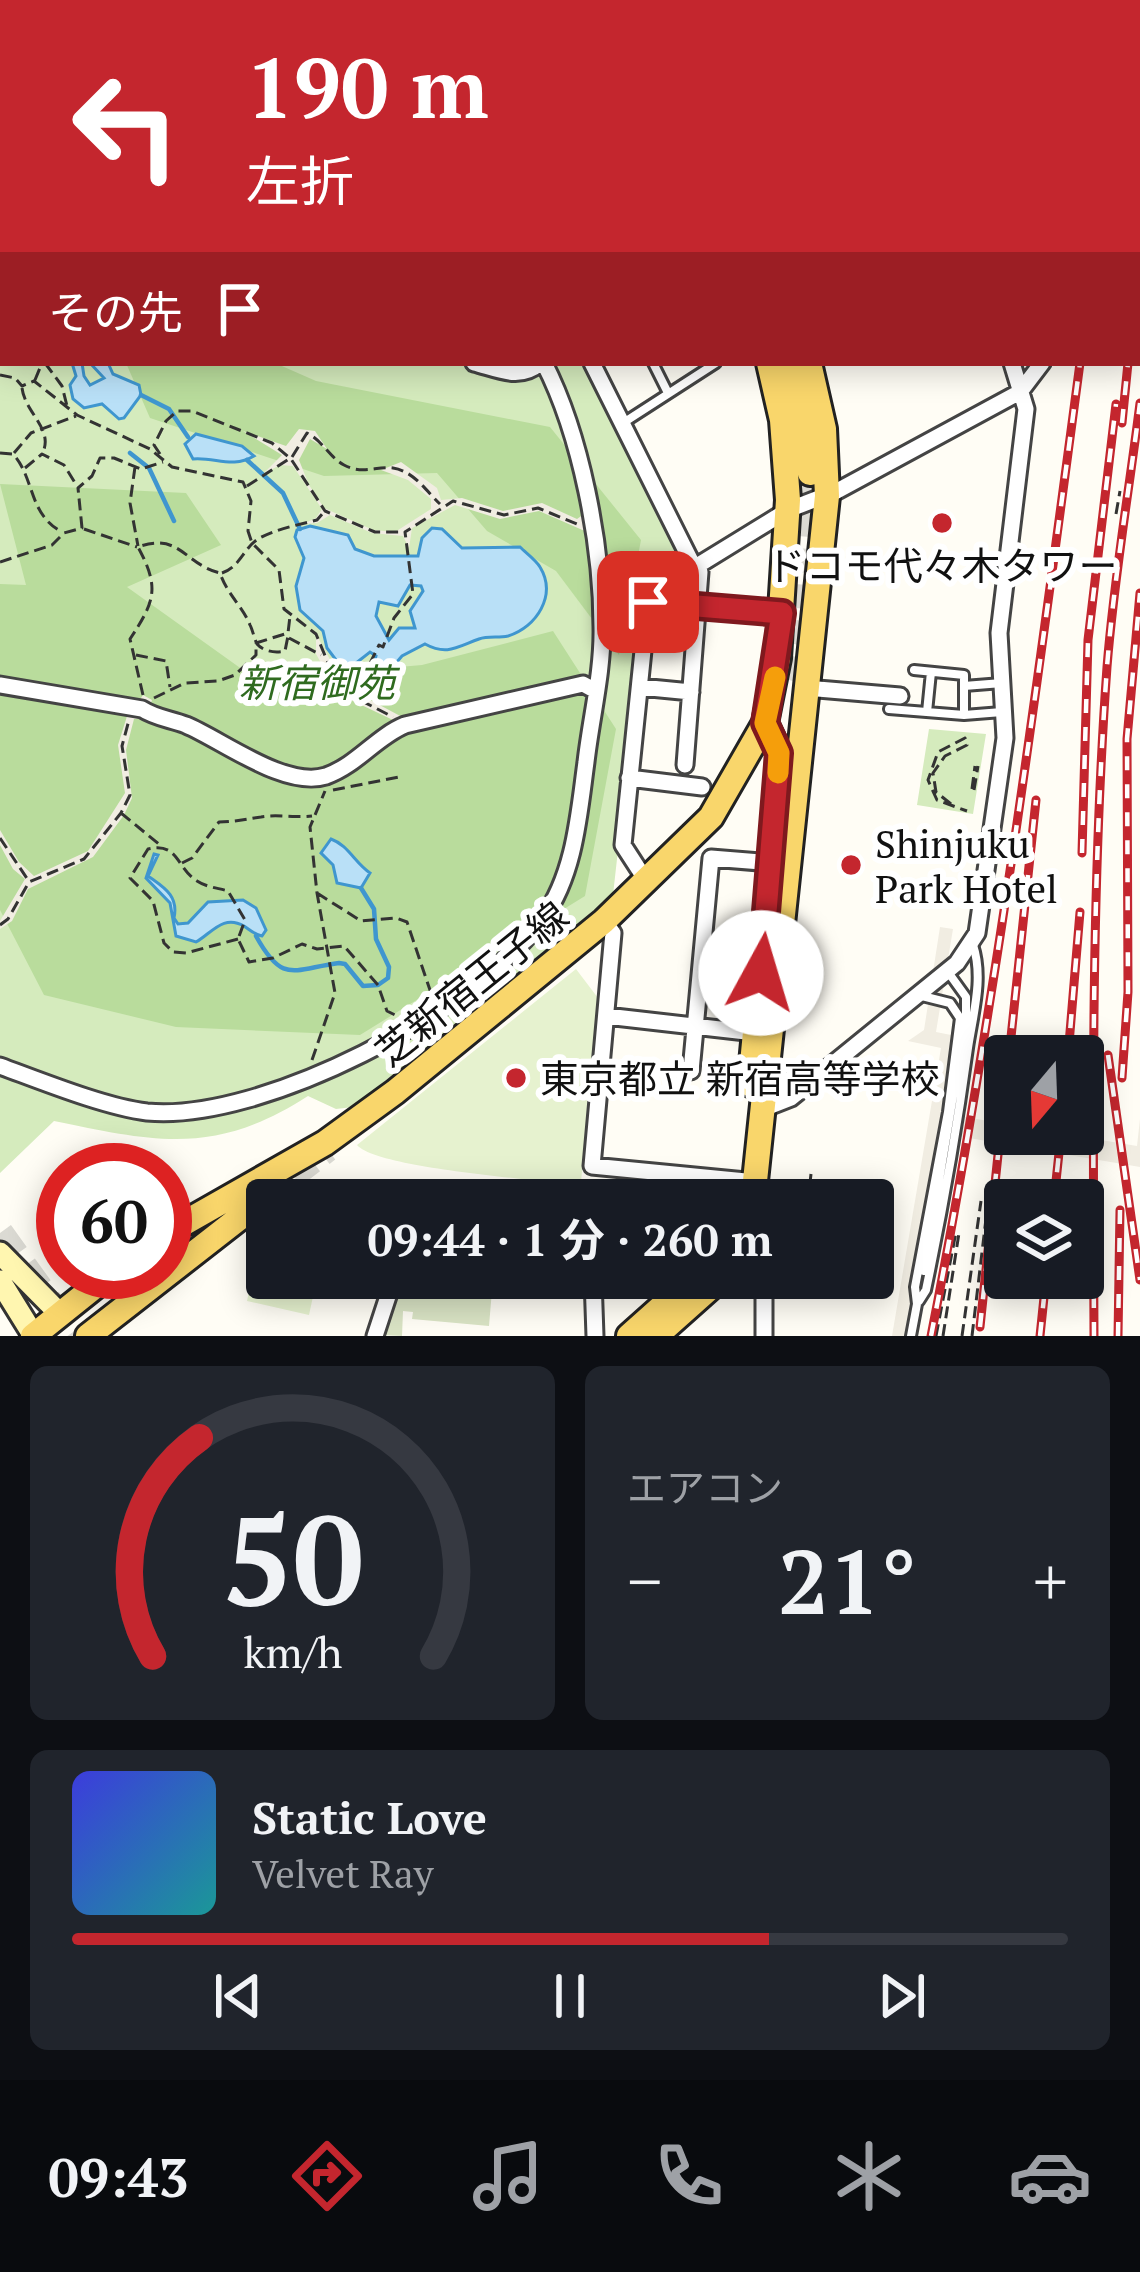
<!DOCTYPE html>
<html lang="ja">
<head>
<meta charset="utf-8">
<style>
  body { margin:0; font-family:"PT Serif","Noto Sans JP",serif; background:#20242c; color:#f1f3f6; height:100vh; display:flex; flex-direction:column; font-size:45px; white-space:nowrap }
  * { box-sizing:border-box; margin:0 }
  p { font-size:39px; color:#9ea1a6 }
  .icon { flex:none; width:66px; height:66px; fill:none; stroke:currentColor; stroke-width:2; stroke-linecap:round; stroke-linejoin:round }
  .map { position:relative; height:1336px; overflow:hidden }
  .details { display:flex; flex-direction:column; gap:30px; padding:30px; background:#0d0f14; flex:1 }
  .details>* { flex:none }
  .banner { position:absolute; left:0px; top:0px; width:1140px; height:366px; box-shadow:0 6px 30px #0003; background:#c4262e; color:#fff; overflow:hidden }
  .needle { width:78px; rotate:199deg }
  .tools { position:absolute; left:984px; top:1035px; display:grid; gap:24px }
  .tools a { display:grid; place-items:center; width:120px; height:120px; border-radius:12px; background:#171b24; box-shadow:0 6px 30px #0003; font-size:60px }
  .speed { position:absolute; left:36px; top:1143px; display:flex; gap:24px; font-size:60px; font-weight:700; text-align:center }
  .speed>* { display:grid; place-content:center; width:156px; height:156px; border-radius:50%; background:#171b24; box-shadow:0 6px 30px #0003; line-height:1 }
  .speed .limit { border:18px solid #d22; background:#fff; color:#111 }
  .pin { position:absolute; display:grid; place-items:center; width:102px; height:102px; color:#fff; margin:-51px; border-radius:24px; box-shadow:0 6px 18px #0006 }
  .me { position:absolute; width:132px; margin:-66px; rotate:6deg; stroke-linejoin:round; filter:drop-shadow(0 0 9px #0008) }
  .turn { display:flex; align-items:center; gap:42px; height:252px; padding:0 48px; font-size:54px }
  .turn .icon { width:156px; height:156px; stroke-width:2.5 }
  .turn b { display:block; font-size:84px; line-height:102px }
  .then { display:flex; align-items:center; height:114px; padding:0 48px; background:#0003; gap:24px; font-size:45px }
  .big { font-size:90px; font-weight:700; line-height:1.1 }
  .details .widget { flex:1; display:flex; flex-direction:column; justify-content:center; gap:18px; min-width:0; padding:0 42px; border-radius:18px; background:#20242c }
  .details .dial { align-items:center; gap:0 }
  .dial svg { height:312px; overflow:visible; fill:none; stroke:#363941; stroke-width:7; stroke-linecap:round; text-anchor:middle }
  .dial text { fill:#f1f3f6; stroke:none }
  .song { display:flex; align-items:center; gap:36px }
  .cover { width:144px; height:144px; border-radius:18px; background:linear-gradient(135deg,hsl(240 70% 55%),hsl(180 70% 35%)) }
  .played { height:12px; border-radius:6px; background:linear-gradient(90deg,#c4262e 70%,#363941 70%) }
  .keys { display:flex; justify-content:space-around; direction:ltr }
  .heat { display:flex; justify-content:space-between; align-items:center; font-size:66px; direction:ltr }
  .details .tiles { flex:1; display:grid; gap:30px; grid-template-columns:1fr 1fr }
  .widget:last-child { grid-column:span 2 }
  .trip { position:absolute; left:246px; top:1179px; width:648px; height:120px; border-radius:12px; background:#171b24; box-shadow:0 6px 30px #0003; font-weight:700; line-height:120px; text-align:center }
  .tabs { display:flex; height:192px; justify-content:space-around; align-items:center; background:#090b0e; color:#9ea1a6 }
  .tabs .icon { width:84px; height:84px }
  .tabs .selected { color:#c4262e }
  .tabs b { font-size:54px; color:#f1f3f6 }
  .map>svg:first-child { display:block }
  .green { fill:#d5ebbd }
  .forest { fill:#b9dc9c }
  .cemetery { fill:#d9e3c4 }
  .pitch { fill:#e6f2cf }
  .plaza { fill:#f1ede2 }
  .water { fill:#b9e0f7; stroke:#3f96cf; stroke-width:3; fill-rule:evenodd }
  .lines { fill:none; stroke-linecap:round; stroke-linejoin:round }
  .stream { stroke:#3f96cf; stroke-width:4.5 }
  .primary-tunnel { stroke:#dbdad3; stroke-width:24; stroke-dasharray:24 12; stroke-linecap:butt }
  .highway-tunnel { stroke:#dbdad3; stroke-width:27; stroke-dasharray:27 14; stroke-linecap:butt }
  .lane-casing { stroke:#444; stroke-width:14 }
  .street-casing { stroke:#444; stroke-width:21 }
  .secondary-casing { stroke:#333; stroke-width:27 }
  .primary-casing { stroke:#222; stroke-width:30 }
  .path { stroke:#333; stroke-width:3; stroke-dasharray:12 6; stroke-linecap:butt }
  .lane { stroke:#fff; stroke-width:8 }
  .street { stroke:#fff; stroke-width:15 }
  .secondary { stroke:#fff6b0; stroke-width:21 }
  .primary { stroke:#f9d66b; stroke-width:24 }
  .rail-casing { stroke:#c4262e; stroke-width:9 }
  .rail { stroke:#fff; stroke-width:4.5; stroke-dasharray:14; stroke-linecap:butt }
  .route-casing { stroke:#7f191e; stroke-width:30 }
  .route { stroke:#c4262e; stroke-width:21 }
  .slow { stroke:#f59e0b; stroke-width:21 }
  .poi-dot { fill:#c4262e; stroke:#fff; stroke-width:4.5 }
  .labels { text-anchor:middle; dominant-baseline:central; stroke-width:12; stroke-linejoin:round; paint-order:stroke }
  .poi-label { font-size:39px; fill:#111; stroke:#fff; text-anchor:start }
  .park-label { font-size:39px; font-style:italic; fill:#2f6b1f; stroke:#fff }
  .street-label { font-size:39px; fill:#111; stroke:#fff }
</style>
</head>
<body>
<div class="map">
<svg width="1140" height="1336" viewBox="0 0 1140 1336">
  <rect width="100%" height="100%" fill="#fffdf5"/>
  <path class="green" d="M 0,0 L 318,3 L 3,3 L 3,363 L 586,363 L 687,564 L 646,598 L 613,895 L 353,1107 L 336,1109 L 308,1096 C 215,1156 156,1142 54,1121 L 0,1173 Z
    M 929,729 L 986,734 L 973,814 L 917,805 Z"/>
  <path class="forest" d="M 126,363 L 275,363 L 316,381 L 550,427 L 641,540 L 619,655 L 556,571 L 487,531 L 437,473 L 324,476 L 150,418 Z
    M 0,484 L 186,493 L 221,545 L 127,587 L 250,675 L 297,676 L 422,665 L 553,631 L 616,729 L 585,896 L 360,1035 L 176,1027 L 44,995 L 0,910 L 0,584 L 26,585 Z"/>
  <path class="cemetery" d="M 398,1278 L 493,1278 L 489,1326 L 412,1319 L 413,1312 L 403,1311 L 402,1336 L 379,1335 Z"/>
  <path class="pitch" d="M 576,969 L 598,998 L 581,1182 L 577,1185 C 539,1180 376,1168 357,1145 Z
    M 262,1230 L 267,1231 L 267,1278 L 317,1278 L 309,1315 L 247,1301 Z"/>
  <path class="plaza" d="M 532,363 L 550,363 L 578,431 L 592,495 L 607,624 L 579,845 L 558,902 L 508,964 L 415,1028 L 373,1049 L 381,1037 L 495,964 L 550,898 L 569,847 L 589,692 L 583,688 L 407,730 L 386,741 L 354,770 L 328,781 L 320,778 L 318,784 L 273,774 L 184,729 L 143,718 L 134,719 L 126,750 L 132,798 L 124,815 L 93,857 L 28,889 L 12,921 L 0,929 L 0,921 L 25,879 L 13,869 L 0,845 L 0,830 L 19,862 L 34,876 L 88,851 L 125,793 L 118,745 L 128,713 L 0,692 L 0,679 L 130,702 L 139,701 L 143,695 L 152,700 L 150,706 L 155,711 L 197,724 L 241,750 L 278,765 L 318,771 L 349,761 L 393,720 L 353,701 L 333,684 L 316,654 L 316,634 L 345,687 L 359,687 L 359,694 L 404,718 L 586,677 L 592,669 L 597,615 L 587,532 L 539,511 L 500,519 L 455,505 L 412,528 L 409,548 L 403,536 L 372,533 L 330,515 L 317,523 L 303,524 L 316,518 L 322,509 L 293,466 L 280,465 L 263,474 L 282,455 L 243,431 L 286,446 L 299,429 L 315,431 L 327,449 L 310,439 L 299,460 L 309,485 L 324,508 L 373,530 L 395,532 L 431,509 L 431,499 L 408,480 L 381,470 L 401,462 L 437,488 L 441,500 L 462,498 L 503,511 L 542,503 L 577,519 L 584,514 L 568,430 L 544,376 L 530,372 Z
    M 940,927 L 953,929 L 936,1032 L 956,1036 L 943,1113 L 1005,1124 L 1005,1134 L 1065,1134 L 1137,1146 L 1140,1119 L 1140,1167 L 939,1133 L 905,1336 L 892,1336 L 941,1048 L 908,1041 L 924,1030 Z"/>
  <path class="water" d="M 72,363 L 82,363 L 84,376 L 90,385 L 104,378 L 90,363 L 108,363 L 113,374 L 139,385 L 141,395 L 124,418 L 119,419 L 102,404 L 84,408 L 73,399 L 70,385 L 76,376 Z
    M 196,434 L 242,446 L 254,456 C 232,469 216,457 193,459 L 185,444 Z
    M 310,526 L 348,535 L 355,549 L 374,556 L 418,556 L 422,538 L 432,528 L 442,529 L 462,548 L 520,547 C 526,553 536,560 540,567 C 557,595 537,627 508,636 C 499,638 488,636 479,639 C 457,647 447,656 425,644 L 402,656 L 374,689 L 370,679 L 376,656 L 370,652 L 351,667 L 342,668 L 327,648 L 323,631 L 300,610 L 296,586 L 304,558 L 295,537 L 297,530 ZM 410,585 L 421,586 L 423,591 L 410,611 L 415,628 L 399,628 L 389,640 L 376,616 L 379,602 L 398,606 Z
    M 331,839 C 348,845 355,863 370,873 L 361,888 L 337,883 L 333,865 L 321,853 Z
    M 154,854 L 158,855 L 148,876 C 163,887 179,895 174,918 L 178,924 L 188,923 L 208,902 L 243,900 L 256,908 L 266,930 L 262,936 C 255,935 250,930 244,926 C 223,914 212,933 196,942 L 176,936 L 170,903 L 146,878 Z"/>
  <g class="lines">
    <path class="stream" d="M 141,395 L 169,409 L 188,437
      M 130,453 L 149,468 L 174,521
      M 247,460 L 283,493 L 300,529
      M 256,936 C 283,985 293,969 339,963 L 345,964 L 363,986 L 378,985 L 388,978 L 389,967 L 376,939 L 374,909 L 361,888"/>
    <path class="primary-tunnel" d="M 782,678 L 800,613 L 810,473
      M 265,1198 L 328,1150"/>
    <path class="highway-tunnel" d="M 0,1233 L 74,1336"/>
    <g class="lane-casing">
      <path id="lane" d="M 653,363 L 667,391
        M 623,423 L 716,363
        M 914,670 L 964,675 L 964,715
        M 964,686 L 1002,683
        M 889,709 L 964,715 L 1002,712
        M 927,712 L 931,672
        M 924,1271 L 966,1017 L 966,997 L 948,972
        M 919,1301 L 926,1290 C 943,1209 957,1129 968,1048 C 973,1014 984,978 973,945
        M 911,1336 L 917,1304 L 915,1287 L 948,1112 L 960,1018 L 950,1003 L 922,996"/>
    </g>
    <g class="street-casing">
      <path id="street" d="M 161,0 L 163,3
        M 366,0 L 368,3
        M 823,0 L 825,3
        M 1104,0 L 1105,3
        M 432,3 L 436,0
        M 653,3 L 657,0
        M 738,3 L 742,0
        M 1137,75 L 1140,81
        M 0,94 L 3,93
        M 1137,271 L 1140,272
        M 474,363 C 498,369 520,381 540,363
        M 592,363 L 694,567 L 700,572 L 685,765
        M 648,602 L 653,593 L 788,510 L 837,491 L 1020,392 L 1042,363
        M 0,685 L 142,709 C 156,718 170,719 186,725 C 222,740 285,789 326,776 C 357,765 376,737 405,725 L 583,684 L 594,690
        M 640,687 L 691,692
        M 806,688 L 900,696
        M 629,778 L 702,787
        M 647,882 L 623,845 L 648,602 L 782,613
        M 604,921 L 613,933 L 592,1166 L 756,1182
        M 606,1016 L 755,1033
        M 0,1066 C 41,1081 105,1107 147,1112 C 261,1123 477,1010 543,918 C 575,874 579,813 586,762 C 591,718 603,671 602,627 C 602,545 581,435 544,363
        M 691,1071 L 711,858 L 772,863
        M 767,1074 L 792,1083 L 809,1081
        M 763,1109 L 791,1098 L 957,963 L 977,933 L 1005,738 L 999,633 L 1026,409 L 1012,363
        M 381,1196 L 392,1200
        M 593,1278 L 595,1336
        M 375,1336 L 394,1278
        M 764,1336 L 764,1278"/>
    </g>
    <g class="secondary-casing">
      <path id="secondary" d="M 0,1253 L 60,1314
        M 0,1281 L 34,1336"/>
    </g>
    <g class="primary-casing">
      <path id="primary" d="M 842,3 L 843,0
        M 792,363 L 806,429 L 810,473
        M 750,1084 L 778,795 L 779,753 L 765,723
        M 753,1200 L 827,496 L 824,429 L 809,363
        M 165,1234 L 325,1143 L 395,1092 L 604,921 L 711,817 L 765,723 L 778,658 L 788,500 L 782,420 L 769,363
        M 33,1336 L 113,1272
        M 88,1336 L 265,1198
        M 629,1336 L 694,1278
        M 656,1336 L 721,1278"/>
    </g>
    <path class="path" d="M 0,179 L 3,181
      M 0,330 L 3,329
      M 1137,344 L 1139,337
      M 0,345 L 3,347
      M 45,363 L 62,386 L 67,406
      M 1135,365 L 1135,363
      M 0,375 L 15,378 L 22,386 L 34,381 L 77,415 L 150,449 L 172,467 L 243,482 L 251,501 L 248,531 L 252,543 L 279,570 L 284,609 L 316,634 L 336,682 L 354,697 L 393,717
      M 35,380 L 42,363
      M 22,388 C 25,413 55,430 42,454
      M 0,453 L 13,454 C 35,478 28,514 62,532
      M 14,453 L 31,433 L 76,416
      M 160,454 L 154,445 L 166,421 L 177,411 L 192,411 L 272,443 L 291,459 L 325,511 L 375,532 L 405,532
      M 292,457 L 307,433 C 323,441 329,457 344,465 C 363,475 375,466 393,468 C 414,471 427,492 440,504
      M 135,467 L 130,503 L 138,546
      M 25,468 L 42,454 L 64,465 L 77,486
      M 247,486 L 289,459
      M 1116,514 L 1120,491
      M 84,529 L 137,547
      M 0,562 L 52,545 L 64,533 L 82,528 L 78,488 L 92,476 L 100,458 L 114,458 L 141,469 L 163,462
      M 222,573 C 240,567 243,549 258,539 C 275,529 298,525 317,520 L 323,513
      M 289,638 L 321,655
      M 136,655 L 166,661 L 170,687
      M 143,695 L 130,639 C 155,601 160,588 138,547 C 180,532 184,564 220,573 C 227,594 243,607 250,625 C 252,628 255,641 257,644 C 264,652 276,653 285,651 L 288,636
      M 354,696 L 379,645 L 383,647 L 394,618 L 413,594 L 405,532 L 453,501 L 504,515 L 538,508 L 577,524
      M 154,698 L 185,683 L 218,681 L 235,675 L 256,655 L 256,643 L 288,633 L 290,616
      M 972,789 L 975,766
      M 333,790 L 399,777
      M 974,790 L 978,766
      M 951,804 L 936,792 L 933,773 L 945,756 L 967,745 L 965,738 L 938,752 L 928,780 L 937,800 L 967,811
      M 121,813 L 160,845
      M 0,838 L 28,880
      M 182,863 L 192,858 L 219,822 C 235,822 246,819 261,817 C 276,814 296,818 312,816
      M 317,893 L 361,921 L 396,918 L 407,922 L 432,996
      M 0,925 L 8,919 L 29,882 L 84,859 L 121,813 L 130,795 L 122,746 L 129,720
      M 238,939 L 186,953 L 173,952 L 164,943 L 153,901 L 130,878 L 148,849 C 179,842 176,868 197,881 C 206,887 218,888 228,891 L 245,920 L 238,939 L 249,962 L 273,958 L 302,944 L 317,949 L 344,946 L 378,985 L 387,1011 L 399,1017
      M 312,1060 L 335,993 L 317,893 L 310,827 L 325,791
      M 808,1200 L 811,1174
      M 936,1336 L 956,1232
      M 943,1336 L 959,1233
      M 962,1336 L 981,1201
      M 972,1336 L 988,1202"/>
    <use href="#lane" class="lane"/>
    <use href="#street" class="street"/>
    <use href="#secondary" class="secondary"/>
    <use href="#primary" class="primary"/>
    <g class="rail-casing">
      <path id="rail" d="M 1018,0 L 1020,3
        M 1047,0 L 1049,3
        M 1137,16 L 1139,0
        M 1137,212 L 1140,224
        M 1137,248 L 1140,266
        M 1122,423 L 1128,363
        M 1082,853 L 1088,640 L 1116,404
        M 1108,1055 L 1140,1280
        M 1009,1056 L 1036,800
        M 1068,1056 L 1080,912
        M 1122,1078 L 1128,992 L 1127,739 L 1140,593
        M 1054,1200 L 1061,1134
        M 980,1327 L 1005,1088
        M 931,1336 C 994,1014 1037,688 1080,363
        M 1040,1336 L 1046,1278
        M 1094,1336 C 1093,1113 1091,889 1107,667 C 1114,578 1129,491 1140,403
        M 1118,1336 L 1120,1210"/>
    </g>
    <use href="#rail" class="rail"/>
  </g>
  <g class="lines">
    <g class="route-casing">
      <path id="route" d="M 648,602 L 782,613 L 765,723 L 779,753 L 761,973"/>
    </g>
    <use href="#route" class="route"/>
    <path class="slow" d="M 775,677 L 765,723 L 779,753 L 778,773"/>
  </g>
  <g class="poi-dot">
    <circle cx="942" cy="523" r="12"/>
    <circle cx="851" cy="865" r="12"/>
    <circle cx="516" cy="1078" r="12"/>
  </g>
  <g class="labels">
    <g class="poi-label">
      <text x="942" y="565" text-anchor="middle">ドコモ代々木タワー</text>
      <text x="875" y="843">Shinjuku<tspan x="875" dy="45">Park Hotel</tspan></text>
      <text x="540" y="1078">東京都立 新宿高等学校</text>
    </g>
    <g class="park-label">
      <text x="317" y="682">新宿御苑</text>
    </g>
    <g class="street-label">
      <text transform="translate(471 983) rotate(-39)">芝新宿王子線</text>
    </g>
  </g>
</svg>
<div class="tools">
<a><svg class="needle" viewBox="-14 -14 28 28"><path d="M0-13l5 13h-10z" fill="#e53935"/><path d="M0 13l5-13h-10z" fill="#9ea1a6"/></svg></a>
<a><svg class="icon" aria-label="layers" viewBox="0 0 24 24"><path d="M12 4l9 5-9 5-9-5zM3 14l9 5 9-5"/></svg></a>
</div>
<div class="speed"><div class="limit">60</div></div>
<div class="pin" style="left:648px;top:602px;background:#d93025"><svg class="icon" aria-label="arrive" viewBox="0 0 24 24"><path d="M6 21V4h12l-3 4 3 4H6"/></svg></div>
<svg class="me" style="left:761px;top:973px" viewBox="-20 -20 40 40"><circle r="19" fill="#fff"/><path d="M0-13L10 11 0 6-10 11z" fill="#c4262e"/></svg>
<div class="trip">09:44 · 1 分 · 260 m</div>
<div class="banner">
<div class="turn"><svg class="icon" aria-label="left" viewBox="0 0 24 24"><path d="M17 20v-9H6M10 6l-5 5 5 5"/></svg><div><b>190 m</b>左折</div></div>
<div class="then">その先<svg class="icon" aria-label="arrive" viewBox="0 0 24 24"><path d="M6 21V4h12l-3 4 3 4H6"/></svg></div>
</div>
</div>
<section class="details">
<div class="tiles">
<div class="widget dial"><svg viewBox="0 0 100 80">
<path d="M14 69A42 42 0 1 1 86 69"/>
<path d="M14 69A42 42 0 0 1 26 13" stroke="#c4262e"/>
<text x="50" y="56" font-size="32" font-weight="700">50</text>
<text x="50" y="72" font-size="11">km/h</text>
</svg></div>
<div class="widget"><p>エアコン</p>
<div class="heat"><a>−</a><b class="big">21°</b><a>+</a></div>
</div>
<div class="widget">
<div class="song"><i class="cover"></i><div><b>Static Love</b><p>Velvet Ray</p></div></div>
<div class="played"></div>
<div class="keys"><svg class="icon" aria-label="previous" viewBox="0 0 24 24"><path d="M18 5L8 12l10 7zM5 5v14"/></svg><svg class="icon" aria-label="pause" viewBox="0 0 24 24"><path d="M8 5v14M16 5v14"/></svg><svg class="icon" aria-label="next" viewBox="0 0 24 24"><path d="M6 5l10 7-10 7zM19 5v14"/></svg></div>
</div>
</div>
</section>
<nav class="tabs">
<b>09:43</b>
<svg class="icon selected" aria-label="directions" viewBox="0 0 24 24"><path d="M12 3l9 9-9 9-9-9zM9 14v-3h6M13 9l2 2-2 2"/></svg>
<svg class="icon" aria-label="music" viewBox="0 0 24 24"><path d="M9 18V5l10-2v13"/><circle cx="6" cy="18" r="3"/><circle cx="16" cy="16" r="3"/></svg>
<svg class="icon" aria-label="phone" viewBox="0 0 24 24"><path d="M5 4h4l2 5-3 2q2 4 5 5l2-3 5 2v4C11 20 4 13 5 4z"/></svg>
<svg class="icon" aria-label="climate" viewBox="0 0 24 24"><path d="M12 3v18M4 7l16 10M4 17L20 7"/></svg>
<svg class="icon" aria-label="car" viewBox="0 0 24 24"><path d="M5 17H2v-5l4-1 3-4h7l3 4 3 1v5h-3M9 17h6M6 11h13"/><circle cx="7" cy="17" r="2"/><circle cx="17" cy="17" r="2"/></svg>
</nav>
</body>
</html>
